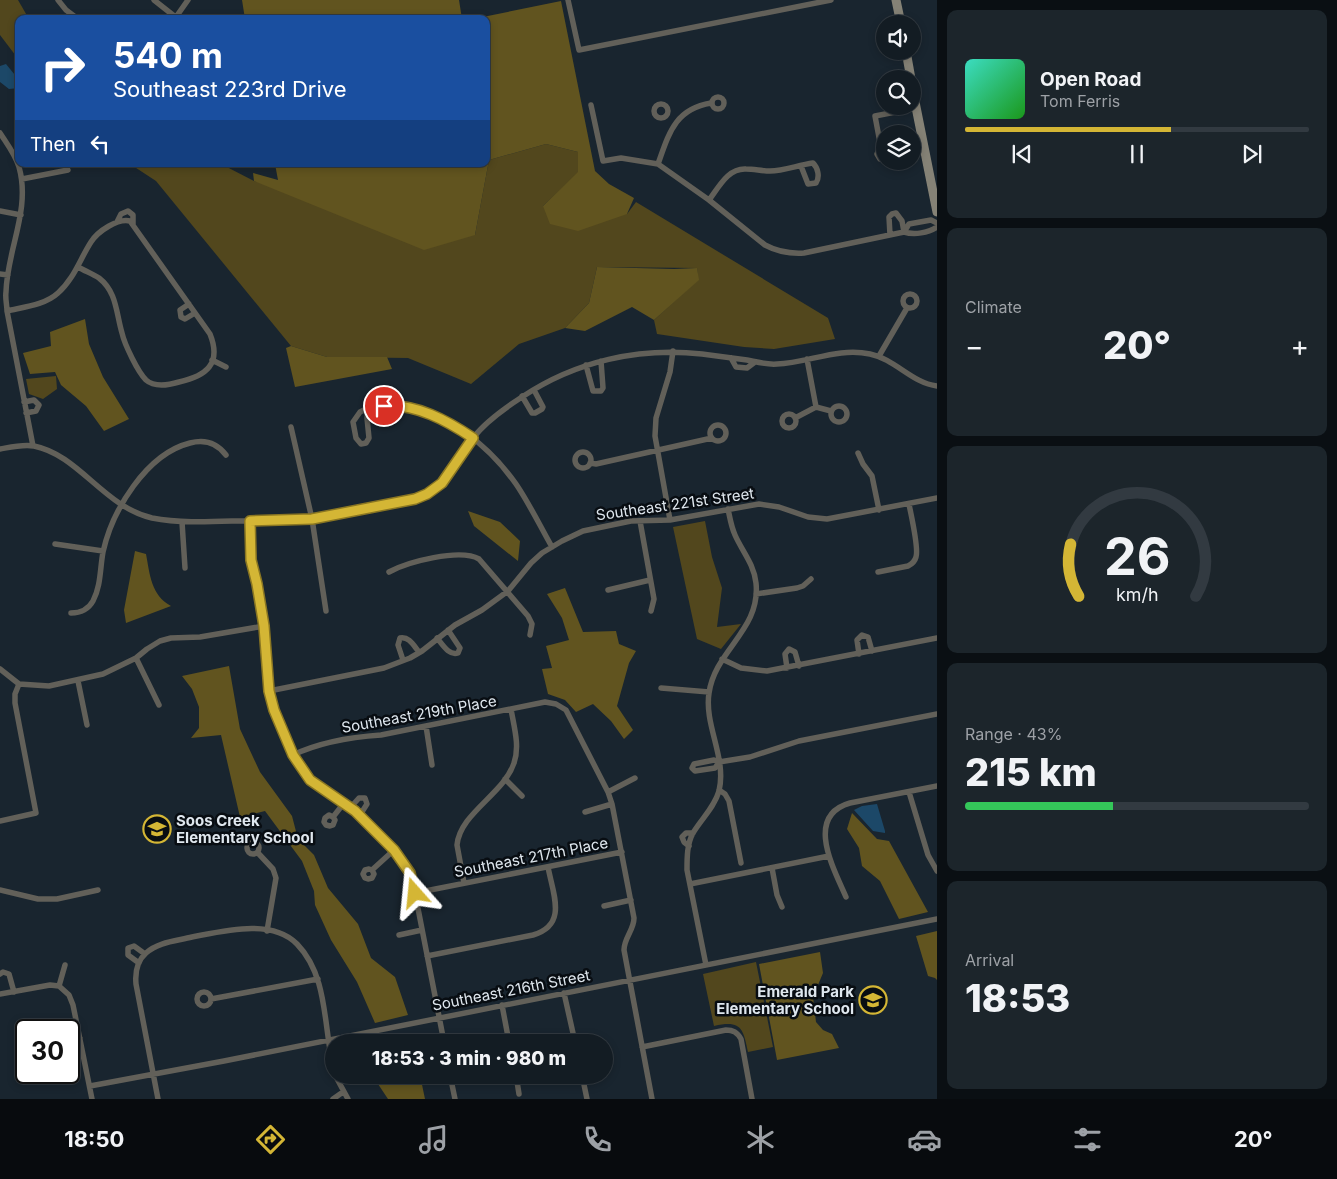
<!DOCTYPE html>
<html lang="en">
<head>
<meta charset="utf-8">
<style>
  body { margin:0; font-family:Inter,sans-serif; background:#1c252b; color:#f1f3f6; height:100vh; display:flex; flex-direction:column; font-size:19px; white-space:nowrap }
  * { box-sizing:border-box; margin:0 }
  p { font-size:16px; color:#9da1a6 }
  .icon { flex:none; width:28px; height:28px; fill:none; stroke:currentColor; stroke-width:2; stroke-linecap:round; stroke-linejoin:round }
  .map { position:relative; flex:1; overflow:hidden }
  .panel { display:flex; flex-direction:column; gap:10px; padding:10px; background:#0a0f13; width:400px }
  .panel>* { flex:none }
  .guide { position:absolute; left:15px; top:15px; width:475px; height:152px; border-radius:10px; box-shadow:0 2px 8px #0003,0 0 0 1px #323a41; background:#1a4fa0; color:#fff; overflow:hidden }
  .fabs { position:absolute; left:876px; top:15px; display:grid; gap:10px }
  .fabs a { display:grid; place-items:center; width:45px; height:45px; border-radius:50%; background:#131c23; box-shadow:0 2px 8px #0003,0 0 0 1px #323a41; font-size:25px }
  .speed { position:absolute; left:15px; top:1019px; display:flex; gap:10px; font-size:25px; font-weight:700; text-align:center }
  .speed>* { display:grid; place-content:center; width:65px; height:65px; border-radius:50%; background:#131c23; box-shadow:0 2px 8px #0003,0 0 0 1px #323a41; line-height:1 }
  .speed .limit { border:2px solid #111; border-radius:8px; background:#fff; color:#111 }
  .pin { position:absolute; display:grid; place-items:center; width:42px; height:42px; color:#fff; margin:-21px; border:2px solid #fff; border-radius:50%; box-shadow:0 1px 5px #0007 }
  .me { position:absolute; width:55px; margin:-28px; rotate:342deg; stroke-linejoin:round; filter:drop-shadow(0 0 4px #0008) }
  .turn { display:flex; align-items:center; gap:18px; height:105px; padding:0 15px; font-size:22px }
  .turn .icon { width:65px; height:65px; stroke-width:2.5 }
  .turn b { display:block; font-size:35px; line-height:42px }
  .then { display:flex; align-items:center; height:48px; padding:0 15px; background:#0003; gap:10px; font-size:19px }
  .big { font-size:38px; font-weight:800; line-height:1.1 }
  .panel .card { flex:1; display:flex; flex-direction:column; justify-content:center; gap:8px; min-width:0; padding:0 18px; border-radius:10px; background:#1c252b }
  .panel .dial { align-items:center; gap:0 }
  .dial svg { height:130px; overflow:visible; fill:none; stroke:#323a41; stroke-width:7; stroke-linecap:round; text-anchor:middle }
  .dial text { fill:#f1f3f6; stroke:none }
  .song { display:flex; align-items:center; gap:15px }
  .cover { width:60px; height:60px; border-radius:8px; background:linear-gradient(135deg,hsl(170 70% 55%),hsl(120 70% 35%)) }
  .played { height:5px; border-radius:2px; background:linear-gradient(90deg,#d4b635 60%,#323a41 60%) }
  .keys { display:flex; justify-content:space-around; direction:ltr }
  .heat { display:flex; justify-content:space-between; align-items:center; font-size:28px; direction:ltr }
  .charge { height:8px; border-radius:4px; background:linear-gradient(90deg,#34c759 43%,#323a41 0) }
  .trip { position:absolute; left:325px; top:1034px; width:288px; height:50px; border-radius:25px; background:#131c23; box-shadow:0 2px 8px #0003,0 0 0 1px #323a41; font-weight:800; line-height:50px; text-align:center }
  .tab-bar { display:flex; height:80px; justify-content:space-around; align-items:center; background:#080b0e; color:#9da1a6 }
  .tab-bar .icon { width:35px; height:35px }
  .tab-bar .on { color:#d4b635 }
  .tab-bar b { font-size:22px; color:#f1f3f6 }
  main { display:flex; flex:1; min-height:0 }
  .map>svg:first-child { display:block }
  .green { fill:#52471d }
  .forest { fill:#61541f }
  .water { fill:#1c4868 }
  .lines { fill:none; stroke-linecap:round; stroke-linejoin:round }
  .street { stroke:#626059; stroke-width:5.5 }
  .secondary { stroke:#858276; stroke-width:9 }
  .route-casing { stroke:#8a7622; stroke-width:12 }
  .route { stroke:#d4b635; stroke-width:9 }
  .labels { text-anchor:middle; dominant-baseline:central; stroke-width:5; stroke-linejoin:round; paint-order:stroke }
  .street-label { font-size:15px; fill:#dfe7ee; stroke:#080d12 }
  .poi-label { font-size:15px; font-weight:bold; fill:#dfe7ee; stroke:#080d12; text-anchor:start }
</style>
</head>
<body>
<main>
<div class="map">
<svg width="937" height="1099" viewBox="0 0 937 1099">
  <rect width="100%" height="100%" fill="#19252f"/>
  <path class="green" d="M 0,0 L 18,0 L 29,19 L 19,19 L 19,60 L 0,35 Z
    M 546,144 L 578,152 L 579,172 L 543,206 L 627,214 L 636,202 L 828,318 L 835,339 L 774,349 L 744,347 L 657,334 L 654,320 L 698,280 L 697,268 L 597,267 L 589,303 L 565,328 L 519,344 L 471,384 L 408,358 L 327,357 L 291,346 L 156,181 L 130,164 L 221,164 L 254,181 L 475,235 L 489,160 Z
    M 56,376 L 57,389 L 43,399 L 29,394 L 26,379 Z
    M 705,521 L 712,557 L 722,588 L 717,627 L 741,624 L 721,649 L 697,639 L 673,527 Z
    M 756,962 L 773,1047 L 748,1052 C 743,1028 741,1020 714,1026 L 703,974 Z"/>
  <path class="forest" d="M 242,0 L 459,0 L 462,19 L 245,19 Z
    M 561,1 L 595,171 L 609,184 L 634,198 L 627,214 L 578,231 L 550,224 L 543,206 L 578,172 L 578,152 L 546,144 L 489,160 L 475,235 L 424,250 L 254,181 L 253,173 L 278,180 L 275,164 L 486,164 L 486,19 L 473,19 Z
    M 597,267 L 674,269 L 697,268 L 699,280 L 654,320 L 632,307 L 585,331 L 565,328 L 589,303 Z
    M 85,319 L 89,344 L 103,377 L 129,419 L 104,431 L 86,406 L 61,385 L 55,372 L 30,374 L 23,353 L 51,346 L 50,332 Z
    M 291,346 L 327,357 L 387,357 L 392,369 L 295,387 L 286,348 Z
    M 468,511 L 500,522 L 520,541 L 518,561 L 474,526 Z
    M 135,551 L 146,554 C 150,575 151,595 171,606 L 126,623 L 124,610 Z
    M 565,588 L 583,632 L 616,631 L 619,644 L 636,651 L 629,663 L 617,706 L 633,730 L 624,739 L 611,721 L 593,704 L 576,712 L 565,700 L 548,694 L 542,669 L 552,668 L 546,646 L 569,640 L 562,618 L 547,594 Z
    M 229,666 L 240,729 L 260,772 L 292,816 L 298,839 L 314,855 L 328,888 L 358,924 L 371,958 L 395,977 L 408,1015 L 375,1023 L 357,982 L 331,940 L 315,905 L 314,891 L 302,861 L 265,811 L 240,817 L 221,735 L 191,738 L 199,728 L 199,707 L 192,689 L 182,676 Z
    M 852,813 L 877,839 L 889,841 L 928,912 L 899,919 L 880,881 L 862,866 L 859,848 L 847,829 Z
    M 937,931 L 937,980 L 935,978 L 928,976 L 916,936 Z
    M 820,952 L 823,973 L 813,997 L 816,1022 L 823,1030 L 832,1034 L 839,1048 L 777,1060 L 759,964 Z
    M 372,1075 L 420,1075 L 425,1099 L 388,1099 Z"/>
  <path class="water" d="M 6,64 L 19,80 L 19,88 L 9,89 L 0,82 L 0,66 Z
    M 877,804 L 885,831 L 885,833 L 873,831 L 854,810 L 862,806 Z"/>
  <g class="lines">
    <path class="street" d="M 58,0 L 66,10 L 78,19
      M 154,0 L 178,19
      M 568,0 L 579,50 L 831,0
      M 176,17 L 188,0
      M712 103a6 6 0 1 1 12 0a6 6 0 1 1-12 0Z
      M654 111a7 7 0 1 1 14 0a7 7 0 1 1-14 0Z
      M 591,105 L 603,161 L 621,158 L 658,164 L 709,200 L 765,245 C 778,252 789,254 804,253 L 904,232 L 902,221 L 896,213 L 892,214 L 889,217 L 890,235
      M 0,133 C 7,144 15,154 19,167 C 31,210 7,250 6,292 C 5,298 7,305 7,311 L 33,446
      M 881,148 L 875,116 L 916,108
      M 884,148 L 879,149 L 877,154 L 880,159 L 885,159
      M 658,164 C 669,133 675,109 711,103
      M 22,179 L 68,170
      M 709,200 C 719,187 728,168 746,169 C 754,169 762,171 770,171 C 784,171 798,165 813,163 C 818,168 820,177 816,183 L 808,184 L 801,166
      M 0,211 L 21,215
      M 117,222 L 121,214 L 128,211 L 133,215 L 133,224
      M 937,223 L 931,220 L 909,224 L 904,232 C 914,235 929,233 937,227
      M 0,274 L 8,275
      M903 301a7 7 0 1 1 14 0a7 7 0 1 1-14 0Z
      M 189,304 L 180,310 L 181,317 L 185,319 L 195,313
      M 7,311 C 24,307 45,305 58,293 C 74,279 80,259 91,242 C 98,231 118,218 130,221 L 210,334 C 222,364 206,376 179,382 C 169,385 155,388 146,380 C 140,374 136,366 132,358 C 128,350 124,342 122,333 C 116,313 117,292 99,278 C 93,274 85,271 78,267
      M 879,356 L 907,308
      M 731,358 L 736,367 L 747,368 L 755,362
      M 807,359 L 816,407
      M 212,360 L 226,367
      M 586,365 L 593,391 L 601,391 L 603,388 L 601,361
      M 522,396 L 532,413 L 535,413 L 542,409 L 543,407 L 534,390
      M 24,402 L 34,400 L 39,405 L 36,411 L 26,413
      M831 414a8 8 0 1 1 16 0a8 8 0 1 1-16 0Z
      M 368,408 L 360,412 L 353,422 L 356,438 L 361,444 L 366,443 L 369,438 L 367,418 L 368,408 C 379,407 391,404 402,406 C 448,412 490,447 516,484 C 529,503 540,526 552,547
      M782 421a7 7 0 1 1 14 0a7 7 0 1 1-14 0Z
      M 795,418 L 816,407 L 831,411
      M710 433a8 8 0 1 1 16 0a8 8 0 1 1-16 0Z
      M 291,427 L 312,519 L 326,611
      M 0,449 C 11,447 23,444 34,446 C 79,455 104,507 152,518 C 178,523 205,522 232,521 C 258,521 285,522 311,519 C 344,516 382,505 415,499 C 450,485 452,464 473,438 C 486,421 505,408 522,397 C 576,361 639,347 702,354 C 717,356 732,358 747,360 C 757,362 767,365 777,364 C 808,363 838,347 870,354 C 895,359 912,383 937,386
      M575 460a8 8 0 1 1 16 0a8 8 0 1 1-16 0Z
      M 858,453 L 863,464 L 872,476 L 879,510
      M 590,463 L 596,464 L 712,438
      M 670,520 L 655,436 L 656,418 L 670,372 L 673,351
      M 250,521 L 251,560 L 261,606 L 269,691 L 274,711 L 293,755 L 303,773 L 317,786 L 355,811 L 366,821 L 394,850 L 406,865 L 415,893 L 444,1042
      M 640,521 L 654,599 L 651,611
      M 182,522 L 185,568
      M 55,544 L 103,551
      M 389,572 C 407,562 460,548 479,559 L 528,616 L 532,624 L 530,635
      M 878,572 L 908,566 C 912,564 915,561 916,557 C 919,548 911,515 909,504
      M 608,590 L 650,580
      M 756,594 L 797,588 L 803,586 L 811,579
      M 71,613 C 81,613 88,610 93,601 C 101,586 100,568 103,552 C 112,511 146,454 190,443 C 205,439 217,443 226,455
      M 437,638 C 443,645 449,656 458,653 L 460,648 L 448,630
      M 859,654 L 857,640 L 862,635 L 868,637 L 872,651
      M 136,658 L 159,705
      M 722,659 L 741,668 L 767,671 L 937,638
      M 403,660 L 398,645 L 400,638 C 409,636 414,646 419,652
      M 787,668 L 785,654 L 789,649 L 795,652 L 799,666
      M 0,669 L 19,684 L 49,686 L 103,674 L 136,658 L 147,649 L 160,641 L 171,638 L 200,637 L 264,626
      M 78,681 L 87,725
      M 661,688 L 709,692
      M 269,691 L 384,668 L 410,658 L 422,651 L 455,625 L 482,610 L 508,591 L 531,563 L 542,553 L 562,541 L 583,531 L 631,521 L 670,520 L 759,504 L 779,507 L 808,517 L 827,519 L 937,498
      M 426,726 L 432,765
      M 293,755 C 320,742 352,737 381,735 L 545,702 L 556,704 L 566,710 L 608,792 L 612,804 L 634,918 C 634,930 624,938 624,950 L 652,1099
      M 719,762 L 715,768 L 695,771 L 692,768 L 694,764 L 714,760 L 719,762 L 750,757 L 799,741 L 937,714
      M 505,779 L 522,796
      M 719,790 L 725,794 L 729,801 L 741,863
      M 608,792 L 635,778
      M 909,792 L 928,855 L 937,871
      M 350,808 L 359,798 L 365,798 L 367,804 L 360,815
      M 585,812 L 612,804
      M 333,817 L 335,820 L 333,825 L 330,826 L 326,825 L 324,822 L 325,818 L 329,815 L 333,817 L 344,803
      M 0,821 L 36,813 L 15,703 L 15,694 L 19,684
      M247 848a6 6 0 1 1 12 0a6 6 0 1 1-12 0Z
      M 689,846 L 684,842 L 682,837 L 686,833 L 693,833
      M 258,853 L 273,869 L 276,878 L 267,931
      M 772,868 L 777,895 L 782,907
      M 372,870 L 369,869 L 365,870 L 363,874 L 365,878 L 368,879 L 372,878 L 374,874 L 372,870 L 394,850
      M 464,883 L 457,845 C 460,813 504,794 514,763 C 520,746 514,727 511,709
      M 690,884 L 829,856
      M 0,890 L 38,899 L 57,899 L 98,890
      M 415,893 L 622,852
      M 846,897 C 834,869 804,816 850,803 L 937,786
      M 604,906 L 631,900
      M 399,935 L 422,930
      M 427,956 L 533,935 C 568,925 553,894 548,867
      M 139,963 L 128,955 L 128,948 L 134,946 L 145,954
      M 706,965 L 687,870 C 687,857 687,844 693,833 C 702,818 714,808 719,791 C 727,758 704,725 709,693 C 715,650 761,630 756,583 C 754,564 742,551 735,535 C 731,526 730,518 728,509
      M 0,974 L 3,972 L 9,974 L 14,992
      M 59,986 L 69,995 L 73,1005 L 92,1099
      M 59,986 L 65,965
      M197 999a7 7 0 1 1 14 0a7 7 0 1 1-14 0Z
      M 564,993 L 575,1042
      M 0,994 L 50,985 L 59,986
      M 211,999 L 318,979
      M 502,1005 L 509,1042
      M 69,1040 L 80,1038
      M 642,1047 L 726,1030 C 733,1030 737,1032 741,1039 L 752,1099
      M 18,1057 L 21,1051 L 26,1048
      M 335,1075 L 348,1099
      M 450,1075 L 455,1099
      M 516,1075 L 519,1094
      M 582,1075 L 587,1099
      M 90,1086 L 224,1061 L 937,919
      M 158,1099 L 136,984 C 135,973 137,961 146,953 C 158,942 176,941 192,937 C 223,931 272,918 297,944 C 329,977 323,1028 334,1070
      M 333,1099 L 343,1092"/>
    <path class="secondary" d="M 896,0 L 901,24
      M 906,51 L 911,79
      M 912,87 L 937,212"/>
  </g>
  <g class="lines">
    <g class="route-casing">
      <path id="route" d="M 384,406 C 417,404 446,420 473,438 L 442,483 L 427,494 L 415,499 L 312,519 L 250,521 L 251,560 L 257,584 L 264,626 L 269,691 L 274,710 L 293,755 L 310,780 L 355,811 L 394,850 L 410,873 L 415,893"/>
    </g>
    <use href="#route" class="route"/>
  </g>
  <defs>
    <g id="school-ring" transform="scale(1.4375)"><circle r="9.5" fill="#080d12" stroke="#d4b635" stroke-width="1.5"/><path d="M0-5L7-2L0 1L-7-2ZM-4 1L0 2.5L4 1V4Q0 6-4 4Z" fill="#d4b635"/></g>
  </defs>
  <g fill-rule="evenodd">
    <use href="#school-ring" x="157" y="829"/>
    <use href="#school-ring" x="873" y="1000"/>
  </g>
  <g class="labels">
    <g class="street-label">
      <text transform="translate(675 504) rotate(-8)">Southeast 221st Street</text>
      <text transform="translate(419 714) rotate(-10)">Southeast 219th Place</text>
      <text transform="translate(531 857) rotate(-11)">Southeast 217th Place</text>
      <text transform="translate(511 990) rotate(-11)">Southeast 216th Street</text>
    </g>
    <g class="poi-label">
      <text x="176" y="820">Soos Creek<tspan x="176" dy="17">Elementary School</tspan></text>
      <text x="854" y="991" text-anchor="end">Emerald Park<tspan x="854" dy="17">Elementary School</tspan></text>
    </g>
  </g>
</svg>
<div class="fabs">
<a><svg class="icon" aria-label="sound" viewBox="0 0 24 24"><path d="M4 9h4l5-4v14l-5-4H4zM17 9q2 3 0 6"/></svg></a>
<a><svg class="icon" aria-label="search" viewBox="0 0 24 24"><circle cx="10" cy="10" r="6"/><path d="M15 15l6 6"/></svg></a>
<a><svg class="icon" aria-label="layers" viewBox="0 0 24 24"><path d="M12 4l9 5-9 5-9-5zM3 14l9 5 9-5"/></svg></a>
</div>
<div class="speed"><div class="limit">30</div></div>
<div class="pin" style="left:384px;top:406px;background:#d93025"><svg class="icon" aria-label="arrive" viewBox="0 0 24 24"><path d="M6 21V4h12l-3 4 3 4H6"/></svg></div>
<svg class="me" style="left:415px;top:893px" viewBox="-20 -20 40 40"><path d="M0-17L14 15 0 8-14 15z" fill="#d4b635" stroke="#fff" stroke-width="4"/></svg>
<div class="trip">18:53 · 3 min · 980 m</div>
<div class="guide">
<div class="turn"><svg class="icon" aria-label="right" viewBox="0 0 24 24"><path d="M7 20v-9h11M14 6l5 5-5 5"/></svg><div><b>540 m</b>Southeast 223rd Drive</div></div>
<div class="then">Then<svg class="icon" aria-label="left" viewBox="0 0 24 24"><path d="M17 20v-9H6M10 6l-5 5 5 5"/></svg></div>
</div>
</div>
<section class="panel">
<div class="card">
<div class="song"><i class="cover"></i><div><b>Open Road</b><p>Tom Ferris</p></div></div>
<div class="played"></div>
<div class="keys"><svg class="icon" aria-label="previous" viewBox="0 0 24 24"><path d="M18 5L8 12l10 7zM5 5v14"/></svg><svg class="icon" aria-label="pause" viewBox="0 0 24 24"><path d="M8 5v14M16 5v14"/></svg><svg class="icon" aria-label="next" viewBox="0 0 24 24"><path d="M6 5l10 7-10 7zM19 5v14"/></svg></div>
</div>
<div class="card"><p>Climate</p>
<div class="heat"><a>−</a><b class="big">20°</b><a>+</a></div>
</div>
<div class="card dial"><svg viewBox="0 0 100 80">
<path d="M14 69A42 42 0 1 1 86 69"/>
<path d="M14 69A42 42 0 0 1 9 37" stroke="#d4b635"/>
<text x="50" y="56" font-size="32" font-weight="700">26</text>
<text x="50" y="72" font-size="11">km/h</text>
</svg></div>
<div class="card"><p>Range · 43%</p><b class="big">215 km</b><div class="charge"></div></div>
<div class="card"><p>Arrival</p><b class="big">18:53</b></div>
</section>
</main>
<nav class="tab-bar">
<b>18:50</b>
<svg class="icon on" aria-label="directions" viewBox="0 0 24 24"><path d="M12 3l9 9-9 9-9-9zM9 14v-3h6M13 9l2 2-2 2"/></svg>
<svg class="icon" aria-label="music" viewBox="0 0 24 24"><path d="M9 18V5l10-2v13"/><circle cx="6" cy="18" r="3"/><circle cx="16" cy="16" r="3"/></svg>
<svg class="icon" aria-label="phone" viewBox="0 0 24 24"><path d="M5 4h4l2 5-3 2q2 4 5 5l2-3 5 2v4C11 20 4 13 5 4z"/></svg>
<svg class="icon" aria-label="climate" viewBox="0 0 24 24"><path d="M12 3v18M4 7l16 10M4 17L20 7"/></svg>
<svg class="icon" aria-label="car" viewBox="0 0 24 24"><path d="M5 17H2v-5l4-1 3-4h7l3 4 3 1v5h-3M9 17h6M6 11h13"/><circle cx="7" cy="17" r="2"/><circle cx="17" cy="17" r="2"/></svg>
<svg class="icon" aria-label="filters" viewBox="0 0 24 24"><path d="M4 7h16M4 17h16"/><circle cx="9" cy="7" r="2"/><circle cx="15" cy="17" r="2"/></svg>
<b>20°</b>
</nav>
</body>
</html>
